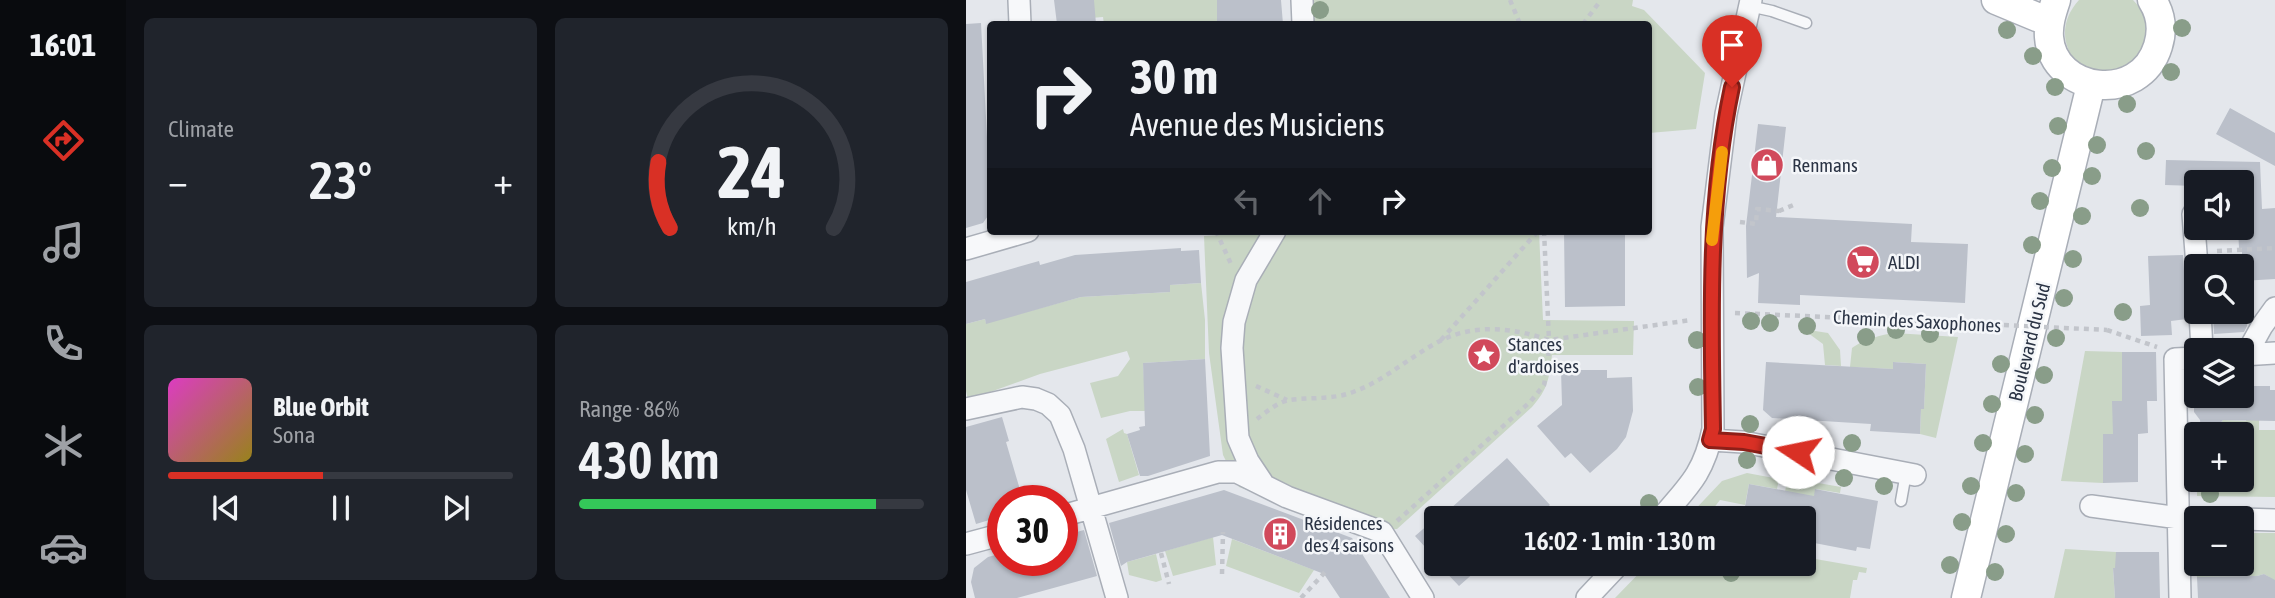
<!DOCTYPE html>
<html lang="en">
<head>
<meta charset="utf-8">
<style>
  body { margin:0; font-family:"Asap Condensed",sans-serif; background:#20242c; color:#f1f3f6; height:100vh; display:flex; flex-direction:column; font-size:26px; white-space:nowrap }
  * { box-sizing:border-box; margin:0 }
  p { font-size:23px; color:#9ea1a6 }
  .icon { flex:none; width:38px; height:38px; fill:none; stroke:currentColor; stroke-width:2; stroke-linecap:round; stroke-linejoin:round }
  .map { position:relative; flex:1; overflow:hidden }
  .drawer { display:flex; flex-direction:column; gap:18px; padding:18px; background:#0d0f14; width:840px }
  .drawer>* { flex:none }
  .banner { position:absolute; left:21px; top:21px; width:665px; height:214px; border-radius:7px; box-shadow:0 2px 5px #0004; background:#171b24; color:#f1f3f6; overflow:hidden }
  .buttons { position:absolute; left:1218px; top:170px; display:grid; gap:14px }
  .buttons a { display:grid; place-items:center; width:70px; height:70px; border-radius:7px; background:#171b24; box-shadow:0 2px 5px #0004; font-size:35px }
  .speed { position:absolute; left:21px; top:485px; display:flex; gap:14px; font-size:35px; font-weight:700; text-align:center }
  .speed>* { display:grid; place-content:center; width:91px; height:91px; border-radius:50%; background:#171b24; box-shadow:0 2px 5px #0004; line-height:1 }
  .speed .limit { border:10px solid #d22; background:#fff; color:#111 }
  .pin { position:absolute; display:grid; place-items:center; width:60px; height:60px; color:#fff; margin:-72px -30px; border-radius:50% 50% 50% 0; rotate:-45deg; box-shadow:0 0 7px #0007 }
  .pin .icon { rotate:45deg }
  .me { position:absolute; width:77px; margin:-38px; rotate:281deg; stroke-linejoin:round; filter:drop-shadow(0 0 5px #0008) }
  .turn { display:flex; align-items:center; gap:24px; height:147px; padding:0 28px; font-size:32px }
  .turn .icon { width:91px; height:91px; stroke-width:2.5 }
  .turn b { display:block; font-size:49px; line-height:60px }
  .lanes { display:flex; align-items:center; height:66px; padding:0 28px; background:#0003; justify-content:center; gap:35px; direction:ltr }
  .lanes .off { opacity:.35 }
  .big { font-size:52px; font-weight:600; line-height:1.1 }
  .drawer .card { flex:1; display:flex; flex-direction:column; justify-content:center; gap:10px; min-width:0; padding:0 24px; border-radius:10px; background:#20242c }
  .drawer .dial { align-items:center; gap:0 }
  .dial svg { height:182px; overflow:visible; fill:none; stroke:#363941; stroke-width:7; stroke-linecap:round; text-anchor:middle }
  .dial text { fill:#f1f3f6; stroke:none }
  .song { display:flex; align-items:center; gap:21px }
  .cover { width:84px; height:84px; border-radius:10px; background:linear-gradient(135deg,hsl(310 70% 55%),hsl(50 70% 35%)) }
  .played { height:7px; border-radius:4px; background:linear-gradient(90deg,#d93025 45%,#363941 45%) }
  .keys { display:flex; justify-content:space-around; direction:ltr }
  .heat { display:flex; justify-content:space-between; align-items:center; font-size:38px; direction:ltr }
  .charge { height:10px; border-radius:5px; background:linear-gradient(90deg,#34c759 86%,#363941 0) }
  .drawer .tiles { flex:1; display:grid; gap:18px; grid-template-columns:repeat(2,1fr) }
  .trip { position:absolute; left:458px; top:506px; width:392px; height:70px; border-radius:7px; background:#171b24; box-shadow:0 2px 5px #0004; font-weight:600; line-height:70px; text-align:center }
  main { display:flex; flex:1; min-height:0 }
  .menu { display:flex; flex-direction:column; width:126px; justify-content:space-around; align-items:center; background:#090b0e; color:#9ea1a6 }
  .menu .icon { width:49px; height:49px }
  .menu .current { color:#d93025 }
  .menu b { font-size:32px; color:#f1f3f6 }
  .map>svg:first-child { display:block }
  .green { fill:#c9d6c5 }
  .building { fill:#bbc0ca }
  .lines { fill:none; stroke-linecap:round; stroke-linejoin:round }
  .lane-casing { stroke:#a9aeb7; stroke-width:13 }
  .street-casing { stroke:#a9aeb7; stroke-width:24 }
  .secondary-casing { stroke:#a9aeb7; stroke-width:31 }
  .path { stroke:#c2c5cb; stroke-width:4.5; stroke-dasharray:5 5; stroke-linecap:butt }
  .lane { stroke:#f7f8fa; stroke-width:10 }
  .street { stroke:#f7f8fa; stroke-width:21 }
  .secondary { stroke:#fff; stroke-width:28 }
  .path-bridge { stroke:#c2c5cb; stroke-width:4.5; stroke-dasharray:5 5; stroke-linecap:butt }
  .tree { fill:#899d89 }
  .route-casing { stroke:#8d1f18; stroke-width:18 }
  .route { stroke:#d93025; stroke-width:12 }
  .slow { stroke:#f59e0b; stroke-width:12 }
  .labels { text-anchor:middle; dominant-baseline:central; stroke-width:5; stroke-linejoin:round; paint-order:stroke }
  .poi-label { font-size:19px; fill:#2b3445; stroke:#f4f6f9; text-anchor:start }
  .street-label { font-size:19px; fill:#2b3445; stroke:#f4f6f9 }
</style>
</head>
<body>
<main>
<nav class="menu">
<b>16:01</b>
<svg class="icon current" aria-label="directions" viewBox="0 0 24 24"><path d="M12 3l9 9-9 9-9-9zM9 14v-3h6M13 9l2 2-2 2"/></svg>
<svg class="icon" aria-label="music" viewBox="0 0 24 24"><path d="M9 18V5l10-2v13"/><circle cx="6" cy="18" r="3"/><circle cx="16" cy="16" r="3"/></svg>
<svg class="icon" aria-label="phone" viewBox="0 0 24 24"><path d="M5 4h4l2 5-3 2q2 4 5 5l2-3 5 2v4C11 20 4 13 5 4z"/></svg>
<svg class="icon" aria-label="climate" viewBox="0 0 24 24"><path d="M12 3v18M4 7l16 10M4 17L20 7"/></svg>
<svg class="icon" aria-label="car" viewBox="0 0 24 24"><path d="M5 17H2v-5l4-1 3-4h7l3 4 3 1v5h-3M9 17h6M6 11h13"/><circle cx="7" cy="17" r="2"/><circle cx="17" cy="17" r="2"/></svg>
</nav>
<section class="drawer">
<div class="tiles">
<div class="card"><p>Climate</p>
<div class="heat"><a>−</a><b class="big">23°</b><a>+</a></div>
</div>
<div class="card dial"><svg viewBox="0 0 100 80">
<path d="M14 69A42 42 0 1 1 86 69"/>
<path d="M14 69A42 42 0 0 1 9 40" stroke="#d93025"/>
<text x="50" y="56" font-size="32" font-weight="700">24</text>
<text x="50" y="72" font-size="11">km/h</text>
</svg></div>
<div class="card">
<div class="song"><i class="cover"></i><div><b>Blue Orbit</b><p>Sona</p></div></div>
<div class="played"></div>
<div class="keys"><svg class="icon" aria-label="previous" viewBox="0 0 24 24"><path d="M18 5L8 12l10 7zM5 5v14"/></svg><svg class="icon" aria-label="pause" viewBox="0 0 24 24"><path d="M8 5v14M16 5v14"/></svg><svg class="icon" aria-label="next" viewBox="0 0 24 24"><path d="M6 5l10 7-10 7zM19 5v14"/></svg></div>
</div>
<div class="card"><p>Range · 86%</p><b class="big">430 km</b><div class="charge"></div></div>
</div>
</section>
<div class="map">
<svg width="1309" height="598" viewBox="0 0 1309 598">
  <rect width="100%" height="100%" fill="#e4e7ec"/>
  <path class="green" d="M 128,0 L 251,0 L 251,24 L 138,24 L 137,17 L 125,18 Z
    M 341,0 L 667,0 L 666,6 L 678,10 L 739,73 L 730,129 L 683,133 L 682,24 L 343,24 Z
    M 1113,0 L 1167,0 C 1180,13 1186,27 1178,44 C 1177,49 1175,56 1172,60 C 1169,63 1162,66 1158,68 C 1117,90 1077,39 1113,0 Z
    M 320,231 L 573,231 L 577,320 L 668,321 L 667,355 L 586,355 C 583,379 582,389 566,407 L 431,529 L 393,531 L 273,487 L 257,455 L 243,353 L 238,236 Z
    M 235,283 L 239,320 L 239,359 L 177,363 L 180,411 L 164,411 L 135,418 L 124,383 L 152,376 L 164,359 L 161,351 L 74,374 L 2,400 L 0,391 L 0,324 L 19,319 L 20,323 L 115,297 L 204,292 L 204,285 Z
    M 843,330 L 862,333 L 874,350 L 875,366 L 859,365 L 857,344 L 842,333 Z
    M 928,333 L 992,337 L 970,438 L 954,434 L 955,409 L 958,408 L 960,364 L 928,362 L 927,369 L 884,367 L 886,348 C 895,341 917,334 928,333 Z
    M 1119,351 L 1156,352 L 1157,401 L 1147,401 L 1147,434 L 1137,434 L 1137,483 L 1095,481 Z
    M 1281,416 L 1293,416 L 1293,430 L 1309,430 L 1309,497 L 1231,496 L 1231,480 L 1276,480 L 1276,434 L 1238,434 L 1238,431 L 1248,431 L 1257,420 L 1280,421 Z
    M 157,429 L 158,433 L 161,434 L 173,475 L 153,482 L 140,439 Z
    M 781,473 L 813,479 L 811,489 L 783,484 L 779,505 L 754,500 L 740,518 L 721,518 L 756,481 Z
    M 821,480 L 834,483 L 835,480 L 875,487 L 874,493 L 850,489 L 848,498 L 819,492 Z
    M 1276,533 L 1309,533 L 1309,580 L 1304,580 L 1303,577 L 1298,574 L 1291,576 L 1231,577 L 1231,564 L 1276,564 Z
    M 247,537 L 250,565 L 207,576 L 199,551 Z
    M 266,539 L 348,570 L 333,593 L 260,566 Z
    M 1099,549 L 1150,552 L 1152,568 L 1147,569 L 1149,598 L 1088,598 Z
    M 190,554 L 196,580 L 190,582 L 163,575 L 161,562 Z
    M 838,557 L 901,568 L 900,573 L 893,572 L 891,580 L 887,580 L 884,598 L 649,598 L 682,564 L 834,565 L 838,564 Z"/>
  <path class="building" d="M 88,0 L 128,0 L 130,24 L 91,24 Z
    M 251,0 L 315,0 L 317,24 L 251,24 Z
    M 15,23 L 22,156 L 24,156 L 24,213 L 17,223 L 0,228 L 0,24 Z
    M 1264,108 L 1309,133 L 1309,166 L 1250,134 Z
    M 792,124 L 820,127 L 810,217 L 946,224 L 945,242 L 1002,244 L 999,303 L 834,295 L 834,305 L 792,303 L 793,273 L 781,278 L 780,226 Z
    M 1200,160 L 1294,162 L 1296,209 L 1309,208 L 1309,279 L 1276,281 L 1276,248 L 1273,248 L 1272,228 L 1276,228 L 1276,182 L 1230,182 L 1230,186 L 1199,185 Z
    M 598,231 L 659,231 L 659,306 L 599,307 Z
    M 215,248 L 215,251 L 233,250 L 235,283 L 204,285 L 204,292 L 115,297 L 20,324 L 19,319 L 0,324 L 0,282 L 73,261 L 74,265 L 109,255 Z
    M 1217,255 L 1221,319 L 1205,321 L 1206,335 L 1175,336 L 1174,306 L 1184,305 L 1182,256 Z
    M 1247,312 L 1280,312 L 1281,326 L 1278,332 L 1248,334 Z
    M 1156,352 L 1190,352 L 1191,401 L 1181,401 L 1182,433 L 1172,434 L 1172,482 L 1137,483 L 1137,434 L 1147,434 L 1146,401 L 1156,401 Z
    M 239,359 L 244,456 L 182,476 L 174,476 L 161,434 L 174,430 L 173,427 L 179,426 L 177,363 Z
    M 800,362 L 927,369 L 927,362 L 960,364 L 958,409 L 955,409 L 954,434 L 904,431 L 905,424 L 806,418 L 797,410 Z
    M 595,370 L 641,370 L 641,378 L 666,377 L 667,411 L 660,437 L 651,449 L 624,473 L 605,453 L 599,458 L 571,426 L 596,405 Z
    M 1286,386 L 1304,386 L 1304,390 L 1309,390 L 1309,421 L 1257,420 L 1248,431 L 1235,431 L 1234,420 L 1228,412 L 1228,396 L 1276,396 L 1276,391 L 1287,391 Z
    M 36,417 L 43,441 L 40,442 L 57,500 L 37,500 L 37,516 L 10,524 L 0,490 L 0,427 Z
    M 541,458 L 584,505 L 569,518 L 474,518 Z
    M 783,484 L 848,496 L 849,489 L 912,501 L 904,549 L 891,547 L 890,551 L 838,541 L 838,518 L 777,518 Z
    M 258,490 L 386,538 L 424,598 L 374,598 L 358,574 L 256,535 L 161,562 L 155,566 L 143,523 Z
    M 471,517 L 471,560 L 449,536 Z
    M 118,530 L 131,576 L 51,598 L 9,598 L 5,582 L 8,568 L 22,557 L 37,553 L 37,560 L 96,560 L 96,536 Z
    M 1150,552 L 1193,552 L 1194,598 L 1149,598 L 1147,568 L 1149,568 Z
    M 472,564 L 518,564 L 493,586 Z
    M 1298,574 L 1309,580 L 1309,598 L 1232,598 L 1231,577 L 1291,576 Z"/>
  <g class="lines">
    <g class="lane-casing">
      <path id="lane" d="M 783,6 L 806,11 L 840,23
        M 935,501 L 940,473"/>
    </g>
    <g class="street-casing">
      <path id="street" d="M 53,0 L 54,24
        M 336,0 L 337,24
        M 1227,214 L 1231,266
        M 0,249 L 62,231
        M 1234,312 L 1236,350
        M 1276,355 L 1309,353
        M 1280,355 L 1296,326 L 1309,308
        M 0,409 L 56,397 L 70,399 L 82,404 L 94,415 L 108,449 L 151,598
        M 745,440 L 777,442 L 949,475
        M 296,482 L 282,461 L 272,438 L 266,348 L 268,322 L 280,280 L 309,231
        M 1125,506 L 1213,518 L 1230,518
        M 96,516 L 252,472 L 271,472 L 321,497 L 416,532 L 457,598
        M 695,518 C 723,486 738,473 747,429 L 746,227 L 760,114 L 785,0
        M 1276,519 L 1309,520
        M 0,544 L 37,534
        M 621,598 L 653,564
        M 1214,598 L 1209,359 L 1230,358"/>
    </g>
    <g class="secondary-casing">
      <path id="secondary" d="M 1030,0 L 1083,22
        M 1090,0 C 1086,12 1082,24 1083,37 C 1087,93 1174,105 1192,46 C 1197,30 1195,14 1186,0
        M 1000,598 L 1125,85"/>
    </g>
    <path class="path" d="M 544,0 L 554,24
      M 617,24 L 635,0
      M 813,211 L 830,204
      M 774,222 L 790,224 L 791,209 L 813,211 L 812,217
      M 250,231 L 265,264
      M 1251,251 L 1309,248
      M 769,313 L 998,323
      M 1141,330 L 1191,347
      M 475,340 L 572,231
      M 290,386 L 321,400
      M 291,419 C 300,412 312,402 323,400 C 345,397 366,400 387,392 C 420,380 443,357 474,341 C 509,323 548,328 583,340 L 725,320
      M 431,521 L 564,402 L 578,385 L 582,362 L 583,340 L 578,231
      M 195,553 L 203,584
      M 256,574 L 257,532
      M 335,598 L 361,570"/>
    <use href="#lane" class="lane"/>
    <use href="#street" class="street"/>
    <use href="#secondary" class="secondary"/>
    <path class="path-bridge" d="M 998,323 L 1141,330"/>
  </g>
  <g class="tree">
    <circle cx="354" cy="10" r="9"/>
    <circle cx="1216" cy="28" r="9"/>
    <circle cx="1041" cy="30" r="9"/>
    <circle cx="1067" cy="56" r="9"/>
    <circle cx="1205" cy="72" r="9"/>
    <circle cx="1089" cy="87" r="9"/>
    <circle cx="1161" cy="104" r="9"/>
    <circle cx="1092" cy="126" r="9"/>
    <circle cx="1131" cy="145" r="9"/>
    <circle cx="1180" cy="151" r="9"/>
    <circle cx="1086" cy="168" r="9"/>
    <circle cx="1126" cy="176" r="9"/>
    <circle cx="1074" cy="201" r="9"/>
    <circle cx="1174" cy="208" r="9"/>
    <circle cx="1116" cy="216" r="9"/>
    <circle cx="1066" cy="245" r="9"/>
    <circle cx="1107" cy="259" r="9"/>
    <circle cx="1098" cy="298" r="9"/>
    <circle cx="1157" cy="312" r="9"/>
    <circle cx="785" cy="321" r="9"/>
    <circle cx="804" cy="323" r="9"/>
    <circle cx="841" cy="326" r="9"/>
    <circle cx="930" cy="330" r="9"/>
    <circle cx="964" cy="334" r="9"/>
    <circle cx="900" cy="337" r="9"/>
    <circle cx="1090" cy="338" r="9"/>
    <circle cx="731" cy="340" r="9"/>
    <circle cx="1035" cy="364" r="9"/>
    <circle cx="1078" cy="375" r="9"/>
    <circle cx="732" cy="387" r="9"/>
    <circle cx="1026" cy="404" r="9"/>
    <circle cx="1069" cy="415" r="9"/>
    <circle cx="784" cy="424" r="9"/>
    <circle cx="830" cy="433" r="9"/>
    <circle cx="886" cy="443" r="9"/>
    <circle cx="1017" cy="443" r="9"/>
    <circle cx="1059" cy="454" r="9"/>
    <circle cx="781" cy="460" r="9"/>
    <circle cx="832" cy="470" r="9"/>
    <circle cx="878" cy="478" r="9"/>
    <circle cx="918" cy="486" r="9"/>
    <circle cx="1005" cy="486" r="9"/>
    <circle cx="1050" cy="493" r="9"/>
    <circle cx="1244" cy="494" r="9"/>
    <circle cx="683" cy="503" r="9"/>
    <circle cx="996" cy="522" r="9"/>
    <circle cx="1040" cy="534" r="9"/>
    <circle cx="984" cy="565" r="9"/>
    <circle cx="1029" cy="572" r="9"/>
    <circle cx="765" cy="573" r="9"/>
  </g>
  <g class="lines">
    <g class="route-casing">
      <path id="route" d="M 766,87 C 742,200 745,314 747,429 L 744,440 L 778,442 L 832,452"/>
    </g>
    <use href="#route" class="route"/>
    <path class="slow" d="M 746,240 L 756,152"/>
  </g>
  <defs>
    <g id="shop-disc" transform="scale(1.75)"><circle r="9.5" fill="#d1495b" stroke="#f4f6f9"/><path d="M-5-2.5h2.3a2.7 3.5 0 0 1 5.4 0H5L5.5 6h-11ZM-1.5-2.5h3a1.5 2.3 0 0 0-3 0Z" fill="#fff"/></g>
    <g id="supermarket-disc" transform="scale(1.75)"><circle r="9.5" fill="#d1495b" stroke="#f4f6f9"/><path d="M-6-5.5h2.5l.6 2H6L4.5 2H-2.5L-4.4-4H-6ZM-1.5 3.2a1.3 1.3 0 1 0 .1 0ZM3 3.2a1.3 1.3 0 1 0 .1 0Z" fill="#fff"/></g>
    <g id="sight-disc" transform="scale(1.75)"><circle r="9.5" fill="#d1495b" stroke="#f4f6f9"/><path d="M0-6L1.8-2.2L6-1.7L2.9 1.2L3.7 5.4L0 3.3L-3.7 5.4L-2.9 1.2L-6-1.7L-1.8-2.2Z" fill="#fff"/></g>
    <g id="building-disc" transform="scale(1.75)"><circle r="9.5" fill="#d1495b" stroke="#f4f6f9"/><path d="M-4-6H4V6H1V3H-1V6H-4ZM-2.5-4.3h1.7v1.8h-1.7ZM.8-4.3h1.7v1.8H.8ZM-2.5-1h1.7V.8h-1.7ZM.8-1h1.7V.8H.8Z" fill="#fff"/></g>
  </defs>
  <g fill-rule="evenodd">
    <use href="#shop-disc" x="801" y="165"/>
    <use href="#supermarket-disc" x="897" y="262"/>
    <use href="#sight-disc" x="518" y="355"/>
    <use href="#building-disc" x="314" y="534"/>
  </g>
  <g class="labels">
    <g class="poi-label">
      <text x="826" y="165">Renmans</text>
      <text x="922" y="262">ALDI</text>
      <text x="542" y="344">Stances<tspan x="542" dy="22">d'ardoises</tspan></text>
      <text x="338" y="523">Résidences<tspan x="338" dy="22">des 4 saisons</tspan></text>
    </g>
    <g class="street-label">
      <text transform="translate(951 321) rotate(3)">Chemin des Saxophones</text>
      <text transform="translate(1063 342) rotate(-76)">Boulevard du Sud</text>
    </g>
  </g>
</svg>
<div class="buttons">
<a><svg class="icon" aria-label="sound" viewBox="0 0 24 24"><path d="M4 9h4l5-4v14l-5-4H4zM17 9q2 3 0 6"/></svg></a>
<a><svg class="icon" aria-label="search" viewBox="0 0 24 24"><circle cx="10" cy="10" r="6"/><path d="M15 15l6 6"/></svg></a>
<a><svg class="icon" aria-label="layers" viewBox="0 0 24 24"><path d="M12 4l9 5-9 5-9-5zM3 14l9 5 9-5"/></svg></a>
<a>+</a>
<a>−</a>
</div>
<div class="speed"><div class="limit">30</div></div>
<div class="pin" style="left:766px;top:87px;background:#d93025"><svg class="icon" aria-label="arrive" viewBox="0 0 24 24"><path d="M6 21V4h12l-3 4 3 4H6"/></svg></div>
<svg class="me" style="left:832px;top:452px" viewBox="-20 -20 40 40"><circle r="19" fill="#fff"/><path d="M0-13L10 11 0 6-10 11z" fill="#d93025"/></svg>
<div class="trip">16:02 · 1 min · 130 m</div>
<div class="banner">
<div class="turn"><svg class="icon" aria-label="right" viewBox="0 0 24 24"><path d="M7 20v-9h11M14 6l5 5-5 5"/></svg><div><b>30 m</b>Avenue des Musiciens</div></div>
<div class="lanes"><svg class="icon off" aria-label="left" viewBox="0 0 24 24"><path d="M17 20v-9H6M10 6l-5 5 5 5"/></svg><svg class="icon off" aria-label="ahead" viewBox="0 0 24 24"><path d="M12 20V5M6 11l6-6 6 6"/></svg><svg class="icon" aria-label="right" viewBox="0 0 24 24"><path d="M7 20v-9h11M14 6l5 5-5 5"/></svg></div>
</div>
</div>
</main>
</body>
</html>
